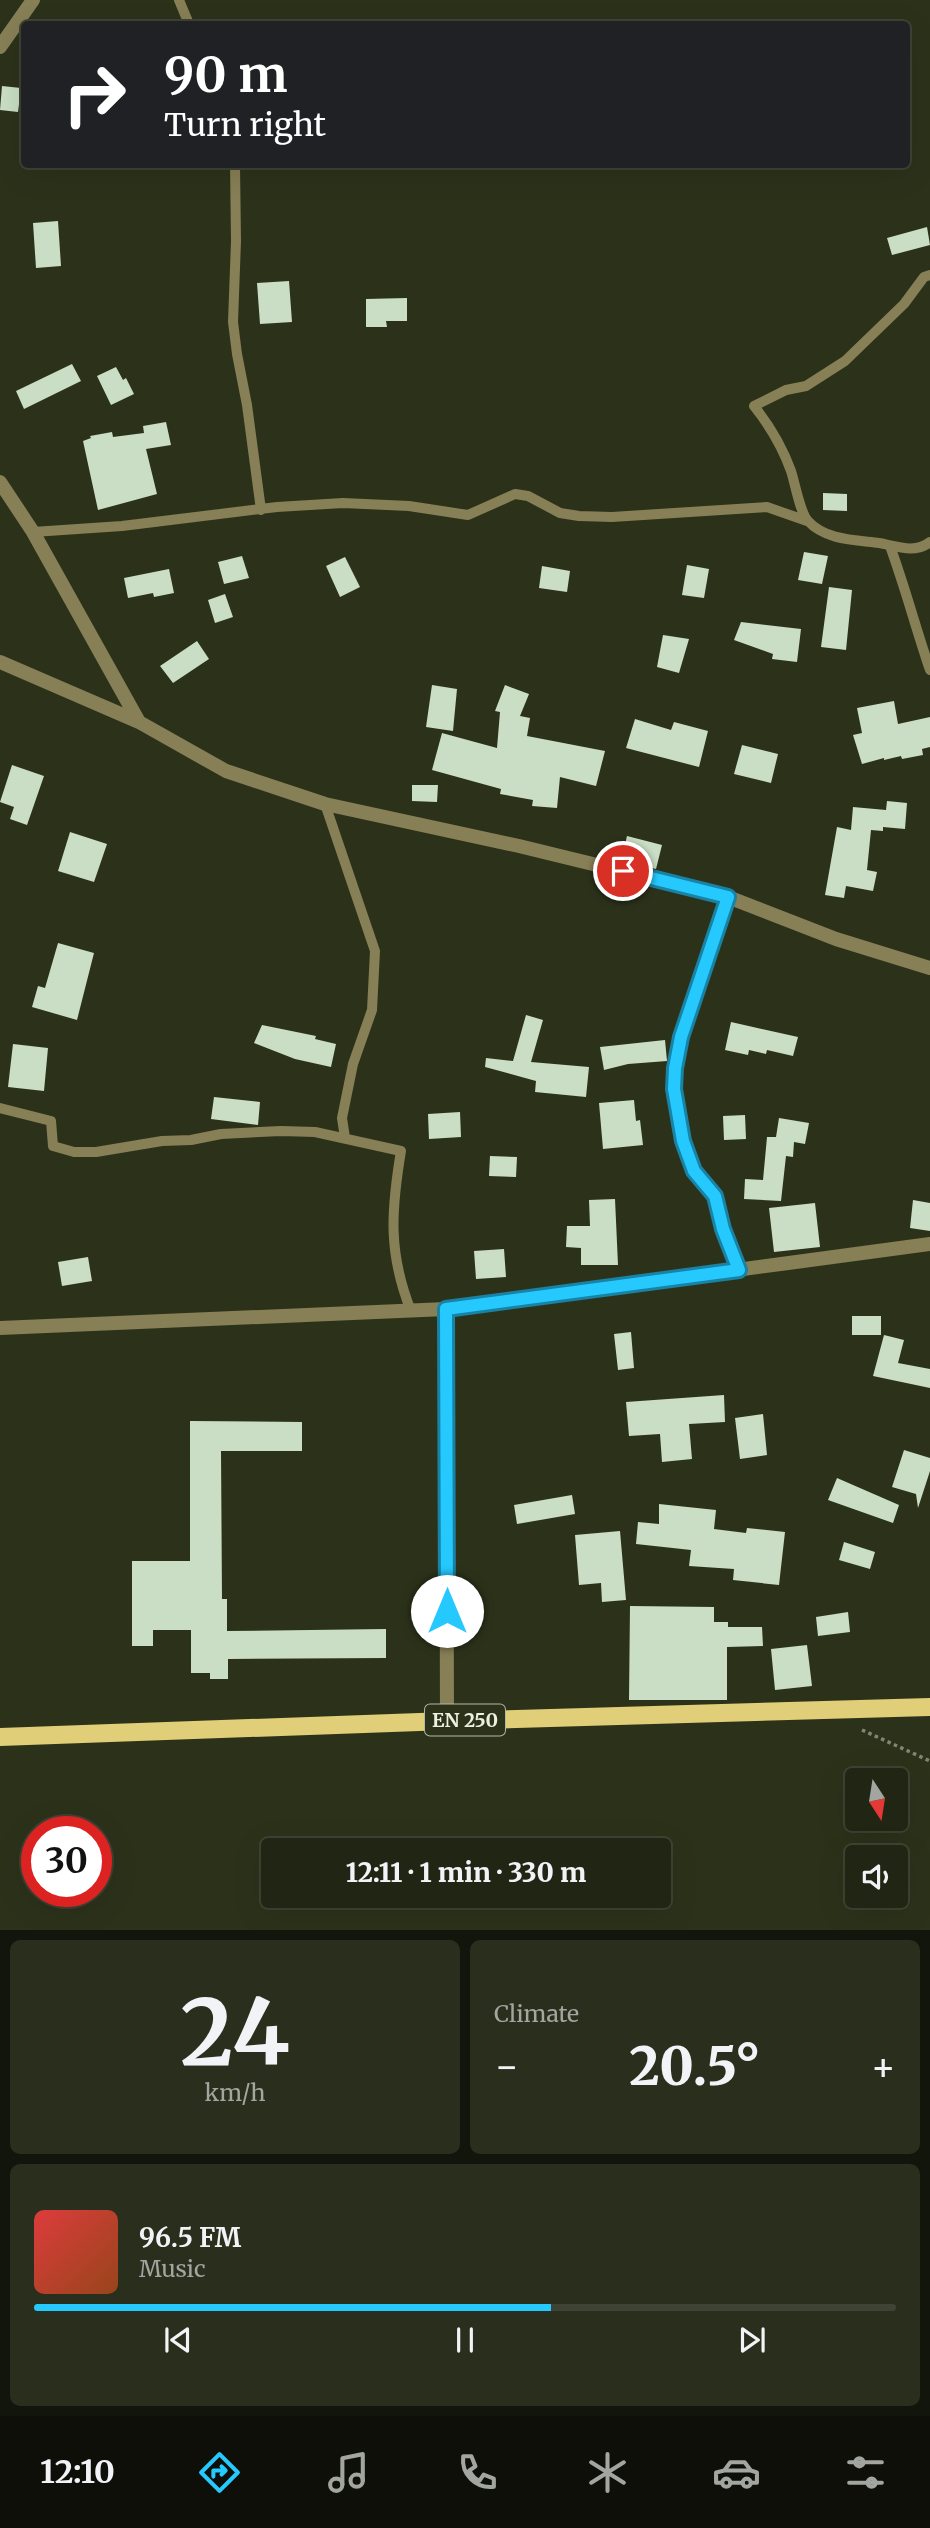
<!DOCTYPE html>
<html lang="en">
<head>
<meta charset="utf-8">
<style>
  body { margin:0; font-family:Merriweather,serif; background:#292e1d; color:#f1f3f6; height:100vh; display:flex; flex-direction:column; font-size:26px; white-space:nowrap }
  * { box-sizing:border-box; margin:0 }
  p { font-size:23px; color:#a2a5a0 }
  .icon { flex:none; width:38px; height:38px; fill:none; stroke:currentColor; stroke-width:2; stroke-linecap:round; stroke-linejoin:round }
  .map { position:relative; height:1930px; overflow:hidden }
  .details { display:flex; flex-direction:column; gap:10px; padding:10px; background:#12150b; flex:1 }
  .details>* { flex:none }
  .guide { position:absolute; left:21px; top:21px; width:889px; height:147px; border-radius:7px; box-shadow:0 7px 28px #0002,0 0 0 2px #3e4334; background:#202124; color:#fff; overflow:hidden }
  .needle { width:46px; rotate:168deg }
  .controls { position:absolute; left:845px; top:1768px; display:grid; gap:14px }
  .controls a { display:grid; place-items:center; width:63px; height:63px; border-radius:7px; background:#212614; box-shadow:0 7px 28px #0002,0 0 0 2px #3e4334; font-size:35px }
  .speed { position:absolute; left:21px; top:1816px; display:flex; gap:14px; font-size:35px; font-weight:700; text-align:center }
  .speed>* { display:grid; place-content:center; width:91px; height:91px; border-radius:50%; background:#212614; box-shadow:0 7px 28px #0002,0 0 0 2px #3e4334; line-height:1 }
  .speed .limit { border:10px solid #d22; background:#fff; color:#111 }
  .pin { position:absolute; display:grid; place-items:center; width:60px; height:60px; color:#fff; margin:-30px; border:4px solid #fff; border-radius:50%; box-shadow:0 2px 7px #0007 }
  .me { position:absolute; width:77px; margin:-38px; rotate:0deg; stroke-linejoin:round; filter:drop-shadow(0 0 5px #0008) }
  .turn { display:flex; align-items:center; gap:24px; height:147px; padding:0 28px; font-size:32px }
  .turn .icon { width:91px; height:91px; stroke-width:2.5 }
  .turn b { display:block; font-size:49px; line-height:60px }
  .big { font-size:52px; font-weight:800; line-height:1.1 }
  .details .tile { flex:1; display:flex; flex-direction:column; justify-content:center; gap:10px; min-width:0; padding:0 24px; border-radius:10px; background:#292e1d }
  .details .dial { align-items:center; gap:0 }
  .dial b { font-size:91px; line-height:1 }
  .song { display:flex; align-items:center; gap:21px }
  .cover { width:84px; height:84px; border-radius:10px; background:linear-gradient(135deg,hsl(0 70% 55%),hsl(20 70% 35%)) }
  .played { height:7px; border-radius:4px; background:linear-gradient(90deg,#25c9fe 60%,#3e4334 60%) }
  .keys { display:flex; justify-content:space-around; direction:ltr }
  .heat { display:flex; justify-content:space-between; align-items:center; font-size:38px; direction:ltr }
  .details .tiles { flex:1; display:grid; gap:10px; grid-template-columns:1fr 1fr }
  .tile:last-child { grid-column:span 2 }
  .trip { position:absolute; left:261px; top:1838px; width:410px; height:70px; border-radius:7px; background:#212614; box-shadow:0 7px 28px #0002,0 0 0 2px #3e4334; font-weight:800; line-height:70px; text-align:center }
  .menu { display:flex; height:112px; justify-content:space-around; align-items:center; background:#0d0f08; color:#a2a5a0 }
  .menu .icon { width:49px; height:49px }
  .menu .on { color:#25c9fe }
  .menu b { font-size:32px; color:#f1f3f6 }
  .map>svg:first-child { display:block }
  .building { fill:#c9dec5 }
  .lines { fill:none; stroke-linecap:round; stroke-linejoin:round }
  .path { stroke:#818673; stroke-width:3.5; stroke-dasharray:3.5 3.5; stroke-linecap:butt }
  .lane { stroke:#877f56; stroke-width:10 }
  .street { stroke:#877f56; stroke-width:14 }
  .primary { stroke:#e0ce78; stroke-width:18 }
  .route-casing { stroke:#1883a5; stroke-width:18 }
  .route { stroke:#25c9fe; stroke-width:12 }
  .labels { text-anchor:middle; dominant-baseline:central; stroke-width:7; stroke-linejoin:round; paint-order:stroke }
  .shield { fill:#2c321a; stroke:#b2b7a6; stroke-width:2 }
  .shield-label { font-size:19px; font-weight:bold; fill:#ecf0e2 }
</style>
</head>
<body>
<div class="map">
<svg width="930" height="1930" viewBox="0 0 930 1930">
  <rect width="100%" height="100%" fill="#2c321a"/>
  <path class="building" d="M 2,86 L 21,88 L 18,112 L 0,110 Z
    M 58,221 L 61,266 L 36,268 L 33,223 Z
    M 927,227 L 930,245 L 892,255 L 887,238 Z
    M 289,281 L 292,322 L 260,324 L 257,283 Z
    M 407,298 L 407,321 L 386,321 L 387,327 L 366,327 L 366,299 Z
    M 72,364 L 81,381 L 24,409 L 16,391 Z
    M 116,367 L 123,380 L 126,378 L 134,394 L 111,405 L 97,376 Z
    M 166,422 L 171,445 L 146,449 L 157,494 L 98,510 L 83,441 L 91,438 L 90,436 L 112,432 L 113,437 L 144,433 L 143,426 Z
    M 823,493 L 847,494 L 847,511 L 823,510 Z
    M 804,552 L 828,556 L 822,584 L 798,580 Z
    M 242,556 L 249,578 L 224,584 L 218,562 Z
    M 345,557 L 360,587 L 340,597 L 326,566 Z
    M 687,565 L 709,569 L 704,598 L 682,595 Z
    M 542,566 L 570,571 L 567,592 L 539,588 Z
    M 169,569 L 174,593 L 154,597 L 153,593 L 128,598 L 124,578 Z
    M 829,587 L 852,590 L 846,650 L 821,647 Z
    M 225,594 L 233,617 L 215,623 L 208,600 Z
    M 741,622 L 801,629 L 797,662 L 772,659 L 773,654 L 734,640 Z
    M 663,635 L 689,639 L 679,673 L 657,667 Z
    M 197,641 L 209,659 L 173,683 L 160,666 Z
    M 432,685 L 457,689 L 453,731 L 426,727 Z
    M 505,685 L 529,694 L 520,716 L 530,718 L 527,736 L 605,751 L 596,786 L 560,777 L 557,808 L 532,806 L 533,800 L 500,794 L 501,789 L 432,770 L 442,733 L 497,748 L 500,712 L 495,711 Z
    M 894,701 L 898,724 L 930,717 L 930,747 L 922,749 L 923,755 L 902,759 L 901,756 L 884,760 L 884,758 L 862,764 L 853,735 L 862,733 L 857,708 Z
    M 635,719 L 671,730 L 674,722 L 708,731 L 699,767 L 626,748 Z
    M 742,745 L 778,754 L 771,783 L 734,774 Z
    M 12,765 L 44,776 L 27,825 L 10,819 L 14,807 L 0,802 Z
    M 412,785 L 438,785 L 437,802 L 412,801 Z
    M 887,801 L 907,803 L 905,829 L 883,827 L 883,831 L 871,830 L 867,870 L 877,872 L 873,891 L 846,886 L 844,898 L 825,895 L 837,827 L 851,830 L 853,807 L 886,810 Z
    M 70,832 L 107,844 L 94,882 L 58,871 Z
    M 627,836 L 662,845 L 656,869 L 621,861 Z
    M 58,943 L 94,953 L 77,1020 L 32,1007 L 38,986 L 45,988 Z
    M 526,1015 L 543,1020 L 531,1062 L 589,1067 L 586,1097 L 535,1092 L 536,1081 L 485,1067 L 486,1058 L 513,1061 Z
    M 731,1022 L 798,1037 L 793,1056 L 767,1050 L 766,1054 L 749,1050 L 748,1055 L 725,1050 Z
    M 262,1025 L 316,1036 L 315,1039 L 336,1044 L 331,1067 L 295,1059 L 254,1043 Z
    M 665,1040 L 667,1061 L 628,1064 L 604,1070 L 600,1047 Z
    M 13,1044 L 48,1048 L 44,1091 L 8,1087 Z
    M 214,1097 L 260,1102 L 258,1125 L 211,1119 Z
    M 634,1100 L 636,1121 L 640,1120 L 643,1145 L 603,1149 L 599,1103 Z
    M 460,1112 L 461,1137 L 429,1139 L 428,1114 Z
    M 745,1115 L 746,1139 L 724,1140 L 723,1116 Z
    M 779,1118 L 809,1123 L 805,1144 L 794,1142 L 793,1157 L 786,1156 L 781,1201 L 744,1199 L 745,1179 L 763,1180 L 767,1137 L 776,1137 Z
    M 490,1156 L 517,1157 L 516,1177 L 489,1176 Z
    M 615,1199 L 618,1265 L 581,1265 L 581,1248 L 566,1247 L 567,1226 L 590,1226 L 589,1200 Z
    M 913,1200 L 930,1203 L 930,1231 L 910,1228 Z
    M 815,1203 L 820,1247 L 774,1252 L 769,1208 Z
    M 504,1249 L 506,1277 L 476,1279 L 474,1251 Z
    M 88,1257 L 92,1281 L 62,1286 L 58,1262 Z
    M 852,1316 L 881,1316 L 881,1335 L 852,1335 Z
    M 631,1332 L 634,1368 L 618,1370 L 614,1334 Z
    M 884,1335 L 904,1340 L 898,1363 L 930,1369 L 930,1388 L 873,1376 Z
    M 724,1395 L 725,1422 L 689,1424 L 692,1459 L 662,1462 L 660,1434 L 629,1436 L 626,1402 Z
    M 763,1414 L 767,1455 L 740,1459 L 735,1418 Z
    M 190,1421 L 302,1422 L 302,1451 L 221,1451 L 222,1599 L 227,1599 L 227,1631 L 386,1629 L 386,1658 L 228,1659 L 228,1679 L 210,1679 L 210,1673 L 191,1673 L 191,1630 L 153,1630 L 153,1646 L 132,1646 L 132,1561 L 190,1561 Z
    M 904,1450 L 930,1458 L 930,1471 L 918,1508 L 916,1494 L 892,1487 Z
    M 837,1478 L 899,1505 L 893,1523 L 828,1500 Z
    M 572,1495 L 575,1514 L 517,1524 L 514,1505 Z
    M 659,1504 L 716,1510 L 714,1529 L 746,1533 L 747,1528 L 785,1532 L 779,1585 L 733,1580 L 734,1569 L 689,1566 L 691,1550 L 636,1544 L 638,1522 L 659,1524 Z
    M 620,1531 L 626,1600 L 602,1602 L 601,1583 L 579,1585 L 575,1535 Z
    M 844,1542 L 875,1552 L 870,1569 L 839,1560 Z
    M 630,1606 L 714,1607 L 714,1622 L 728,1622 L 728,1627 L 762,1627 L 763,1646 L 727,1647 L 727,1700 L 629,1700 Z
    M 848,1612 L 850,1632 L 818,1636 L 816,1617 Z
    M 807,1645 L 812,1686 L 775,1690 L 771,1649 Z"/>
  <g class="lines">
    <path class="path" d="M 862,1730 L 930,1761"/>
    <path class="lane" d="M 179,0 L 189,24
      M 235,164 L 236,241 L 233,322 L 237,354 L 247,405 L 261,510
      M 930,275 L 924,277 L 904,304 L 845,361 L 806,386 L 786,390 L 754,406 C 770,426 782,446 791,471 C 795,483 800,513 808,521 C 825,540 855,540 879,543 C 896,546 915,554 930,542
      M 33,532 L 122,526 L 277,507 L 343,503 L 409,506 L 468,515 L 515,494 L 528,496 L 560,513 L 579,516 L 612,517 L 767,507 L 807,521
      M 890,546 C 905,587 916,629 930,670
      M 325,804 L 375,951 L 372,1010 L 353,1064 L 342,1118 L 345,1138
      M 728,897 L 681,1037 L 675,1068 L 674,1089 L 683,1141 L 694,1171 L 715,1196 L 723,1229 L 739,1270
      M 0,1108 L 51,1121 L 53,1146 L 74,1152 L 96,1152 L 162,1141 L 191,1140 L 221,1134 L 281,1131 L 315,1132 L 401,1151 C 391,1211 388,1253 411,1311"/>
    <path class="street" d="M 0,47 L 33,0
      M 0,482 L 33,532 L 139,722 L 226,771 L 325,804 L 519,846 L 728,897 L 836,939 L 930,968
      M 0,662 L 139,722
      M 446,1309 L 447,1721
      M 0,1328 L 446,1309 L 930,1244"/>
    <path class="primary" d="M 0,1737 L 447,1721 L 930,1707"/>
  </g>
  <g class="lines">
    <g class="route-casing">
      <path id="route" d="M 447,1611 L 446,1309 L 739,1270 L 723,1229 L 715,1196 L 694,1171 L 683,1141 L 674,1089 L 675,1068 L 681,1037 L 728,897 L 623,871"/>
    </g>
    <use href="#route" class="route"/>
  </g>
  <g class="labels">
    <rect class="shield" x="425" y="1704.5" width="80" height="31" rx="5"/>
    <g class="shield-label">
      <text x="465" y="1720">EN 250</text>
    </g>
  </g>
</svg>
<div class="controls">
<a><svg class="needle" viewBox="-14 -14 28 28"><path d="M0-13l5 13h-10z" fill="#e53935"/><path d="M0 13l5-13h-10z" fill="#a2a5a0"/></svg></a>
<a><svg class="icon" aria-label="sound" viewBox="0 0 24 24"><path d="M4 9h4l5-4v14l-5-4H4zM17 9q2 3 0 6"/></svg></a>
</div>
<div class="speed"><div class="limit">30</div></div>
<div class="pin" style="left:623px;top:871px;background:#d93025"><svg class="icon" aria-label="arrive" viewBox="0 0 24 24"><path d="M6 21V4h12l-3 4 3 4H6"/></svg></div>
<svg class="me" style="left:447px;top:1611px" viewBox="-20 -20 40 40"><circle r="19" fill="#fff"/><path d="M0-13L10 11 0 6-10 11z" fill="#25c9fe"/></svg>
<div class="trip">12:11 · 1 min · 330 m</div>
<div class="guide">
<div class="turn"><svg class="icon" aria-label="right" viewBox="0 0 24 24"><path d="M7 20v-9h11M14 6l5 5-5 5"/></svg><div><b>90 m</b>Turn right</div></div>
</div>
</div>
<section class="details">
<div class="tiles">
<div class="tile dial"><b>24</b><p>km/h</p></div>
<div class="tile"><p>Climate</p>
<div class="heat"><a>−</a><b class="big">20.5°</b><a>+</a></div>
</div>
<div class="tile">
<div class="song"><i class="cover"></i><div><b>96.5 FM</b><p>Music</p></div></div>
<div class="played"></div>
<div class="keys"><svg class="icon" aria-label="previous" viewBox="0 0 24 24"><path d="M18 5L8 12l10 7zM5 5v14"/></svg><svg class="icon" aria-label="pause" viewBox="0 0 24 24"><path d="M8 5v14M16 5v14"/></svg><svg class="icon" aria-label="next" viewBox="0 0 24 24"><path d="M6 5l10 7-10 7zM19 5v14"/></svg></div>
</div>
</div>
</section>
<nav class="menu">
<b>12:10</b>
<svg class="icon on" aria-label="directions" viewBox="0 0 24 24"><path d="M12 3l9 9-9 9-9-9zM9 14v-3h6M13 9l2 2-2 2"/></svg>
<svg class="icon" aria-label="music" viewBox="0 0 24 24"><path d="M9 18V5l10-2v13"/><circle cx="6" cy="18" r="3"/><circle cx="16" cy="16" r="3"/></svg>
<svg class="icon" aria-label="phone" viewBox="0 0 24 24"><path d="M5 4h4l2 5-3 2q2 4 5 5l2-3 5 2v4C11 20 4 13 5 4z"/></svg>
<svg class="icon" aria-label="climate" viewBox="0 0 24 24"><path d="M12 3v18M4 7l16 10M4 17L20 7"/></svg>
<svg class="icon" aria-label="car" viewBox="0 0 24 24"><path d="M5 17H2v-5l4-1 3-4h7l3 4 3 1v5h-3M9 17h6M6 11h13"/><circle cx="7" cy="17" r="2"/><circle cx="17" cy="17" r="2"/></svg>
<svg class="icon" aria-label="filters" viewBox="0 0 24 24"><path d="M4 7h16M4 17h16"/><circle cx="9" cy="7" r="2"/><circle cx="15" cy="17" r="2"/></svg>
</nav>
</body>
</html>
